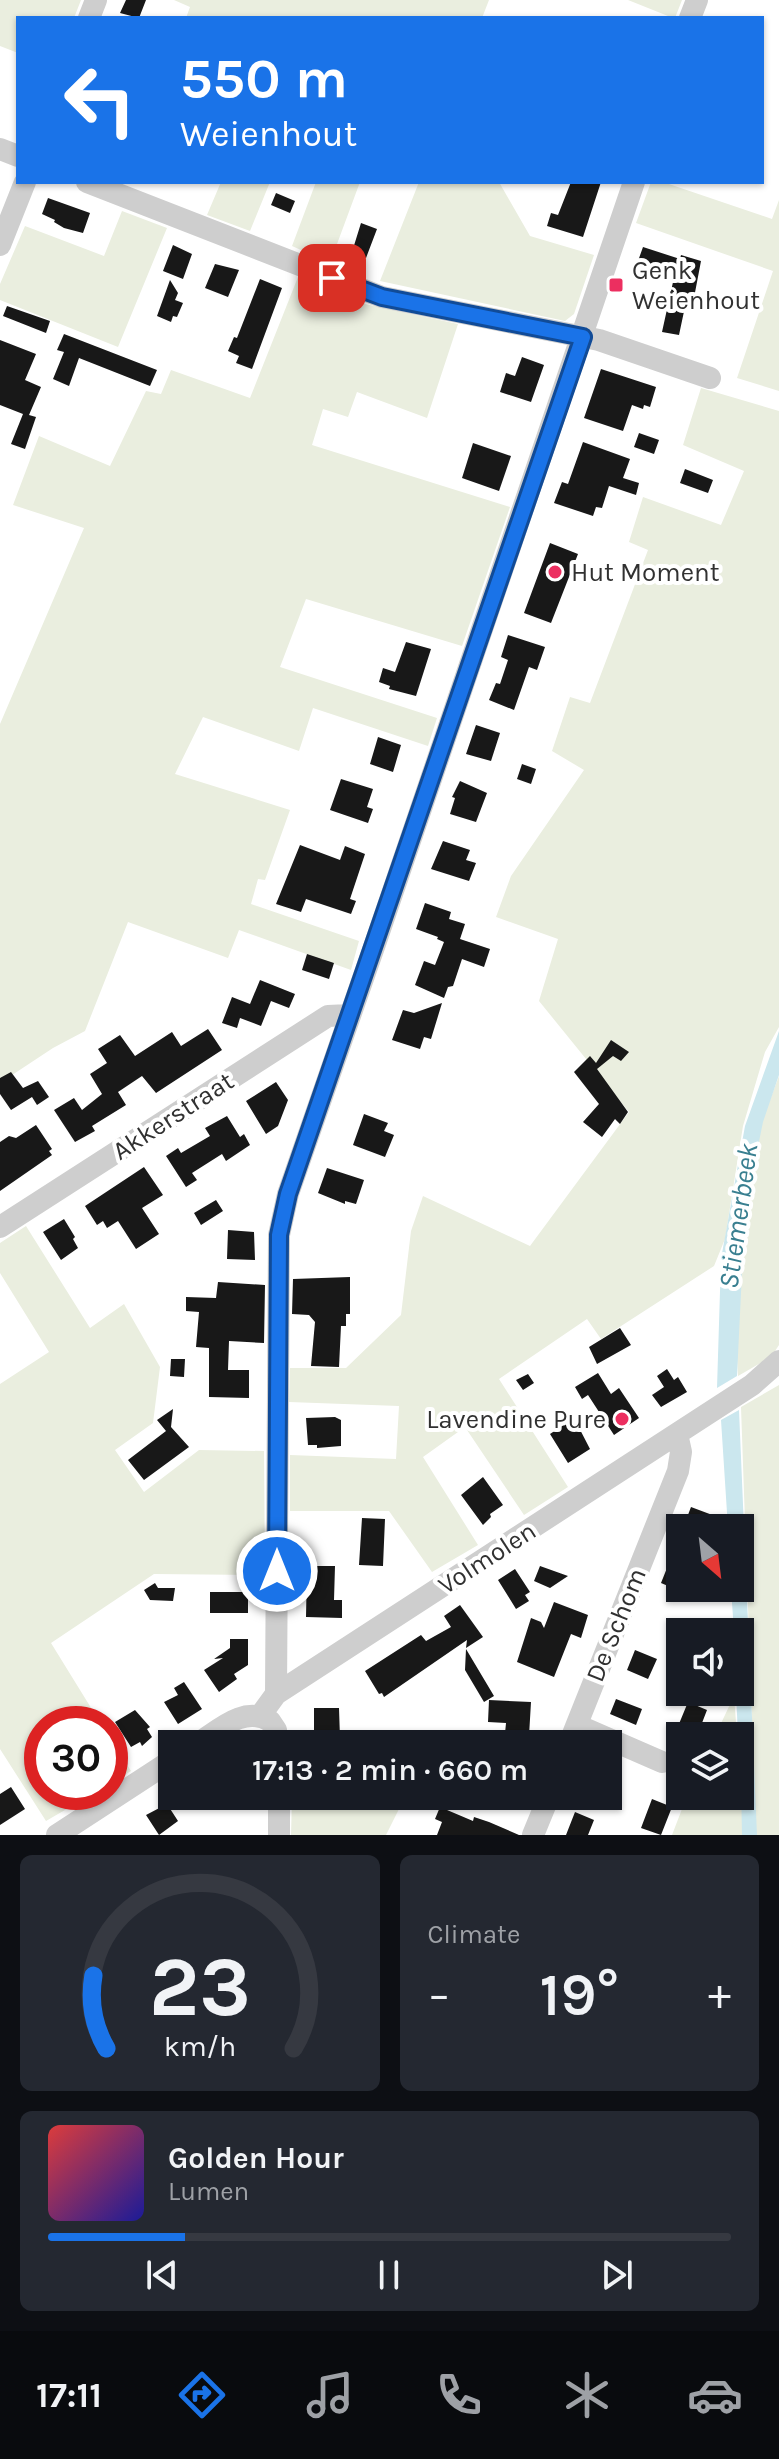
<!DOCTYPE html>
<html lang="en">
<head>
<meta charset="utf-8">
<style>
  body { margin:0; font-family:Karla,sans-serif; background:#242831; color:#f1f3f6; height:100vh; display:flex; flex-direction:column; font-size:30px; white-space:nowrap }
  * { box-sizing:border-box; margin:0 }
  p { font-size:26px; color:#9ea1a6 }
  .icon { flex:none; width:44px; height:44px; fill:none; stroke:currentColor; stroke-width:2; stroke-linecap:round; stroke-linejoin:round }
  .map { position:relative; height:1835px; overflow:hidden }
  .panel { display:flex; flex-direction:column; gap:20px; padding:20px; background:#0d0f14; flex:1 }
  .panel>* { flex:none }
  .top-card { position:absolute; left:16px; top:16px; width:748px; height:168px; border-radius:0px; box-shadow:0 2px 6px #0004; background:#1a73e8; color:#fff; overflow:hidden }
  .needle { width:52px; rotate:152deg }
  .buttons { position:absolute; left:666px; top:1514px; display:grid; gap:16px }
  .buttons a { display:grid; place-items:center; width:88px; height:88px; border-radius:0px; background:#171b24; box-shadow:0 2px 6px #0004; font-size:40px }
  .speed { position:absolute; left:24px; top:1706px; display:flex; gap:16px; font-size:40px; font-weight:700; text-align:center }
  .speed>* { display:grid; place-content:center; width:104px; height:104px; border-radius:50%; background:#171b24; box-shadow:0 2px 6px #0004; line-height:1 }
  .speed .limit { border:12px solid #d22; background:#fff; color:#111 }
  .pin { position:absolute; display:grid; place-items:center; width:68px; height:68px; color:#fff; margin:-34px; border-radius:16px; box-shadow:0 4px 12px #0006 }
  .me { position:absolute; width:88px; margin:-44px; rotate:0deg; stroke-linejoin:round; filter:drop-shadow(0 0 6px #0008) }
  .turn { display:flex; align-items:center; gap:28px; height:168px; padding:0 32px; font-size:36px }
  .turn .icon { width:104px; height:104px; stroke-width:2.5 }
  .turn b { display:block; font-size:56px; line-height:68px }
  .big { font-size:60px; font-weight:600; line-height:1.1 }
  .panel .card { flex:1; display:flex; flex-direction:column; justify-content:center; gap:12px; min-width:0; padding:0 28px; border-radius:12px; background:#242831 }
  .panel .dial { align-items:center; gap:0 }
  .dial svg { height:208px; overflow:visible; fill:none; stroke:#363941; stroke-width:7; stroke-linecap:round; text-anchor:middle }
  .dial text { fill:#f1f3f6; stroke:none }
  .song { display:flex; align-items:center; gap:24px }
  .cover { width:96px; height:96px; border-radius:12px; background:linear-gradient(135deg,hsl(0 70% 55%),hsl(240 70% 35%)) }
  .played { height:8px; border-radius:4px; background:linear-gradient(90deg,#1a73e8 20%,#363941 20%) }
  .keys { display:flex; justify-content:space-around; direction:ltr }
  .heat { display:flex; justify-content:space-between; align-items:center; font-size:44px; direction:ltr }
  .panel .tiles { flex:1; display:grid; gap:20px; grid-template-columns:1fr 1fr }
  .card:last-child { grid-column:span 2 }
  .trip { position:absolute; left:158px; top:1730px; width:464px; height:80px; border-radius:0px; background:#171b24; box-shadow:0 2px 6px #0004; font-weight:600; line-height:80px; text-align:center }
  .dock { display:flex; height:128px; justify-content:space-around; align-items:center; background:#090b0e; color:#9ea1a6 }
  .dock .icon { width:56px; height:56px }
  .dock .selected { color:#1a73e8 }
  .dock b { font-size:36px; color:#f1f3f6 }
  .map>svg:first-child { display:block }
  .green { fill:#eaeedf }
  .water { fill:#cbe7ee }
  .building { fill:#181818 }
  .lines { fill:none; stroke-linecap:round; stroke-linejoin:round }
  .minor { stroke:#cecece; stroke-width:22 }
  .route-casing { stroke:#114b97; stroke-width:20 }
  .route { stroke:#1a73e8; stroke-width:14 }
  .poi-dot { fill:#ec2f60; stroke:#fff; stroke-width:3 }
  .labels { text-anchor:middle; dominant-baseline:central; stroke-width:8; stroke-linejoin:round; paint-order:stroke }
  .poi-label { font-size:26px; fill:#313131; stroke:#fff; text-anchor:start }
  .street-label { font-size:26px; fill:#313131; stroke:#fff }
  .water-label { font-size:28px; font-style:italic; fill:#397f90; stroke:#fff }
</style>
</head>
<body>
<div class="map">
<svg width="779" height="1835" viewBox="0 0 779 1835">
  <rect width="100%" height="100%" fill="#fff"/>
  <path class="green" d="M 0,0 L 81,0 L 74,18 L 18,18 L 18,53 L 0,46 Z
    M 174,0 L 489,0 L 482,18 L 186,18 L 190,7 Z
    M 628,0 L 682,0 L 675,18 L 673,18 Z
    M 221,182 L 270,182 L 250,231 L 207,215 Z
    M 316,182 L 360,182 L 330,263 L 292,246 Z
    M 419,182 L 499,182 L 530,236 L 594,255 L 574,314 L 565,321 L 380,281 Z
    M 651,182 L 663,182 L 772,219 L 779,200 L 779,391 L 737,378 L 773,271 L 636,223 Z
    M 122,211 L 167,228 L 118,347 L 0,300 L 0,284 L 25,226 L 104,256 Z
    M 298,277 L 364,301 L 365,304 L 458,324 L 427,418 L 357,392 L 348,417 L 323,409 L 312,445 L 510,507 L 462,646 L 306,599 L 280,667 L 437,718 L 428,746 L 313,708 L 299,751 L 203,717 L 175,774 L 290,810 L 265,880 L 258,879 L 251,904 L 359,941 L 351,970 L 239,930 L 228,958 L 128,922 L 85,1031 L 53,1048 L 0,1083 L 0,724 L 84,528 L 13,505 L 39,436 L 110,466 L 146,391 L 161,394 L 171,370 L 250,398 Z
    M 701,388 L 779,411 L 779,1027 L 765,1052 L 743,1126 L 725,1239 L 714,1266 L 601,1339 L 587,1319 L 499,1379 L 568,1487 L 524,1515 L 465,1427 L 423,1457 L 478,1545 L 432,1572 L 389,1511 L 290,1511 L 290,1455 L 396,1459 L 399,1406 L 289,1402 L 290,1368 L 346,1368 L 401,1315 L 411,1231 L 423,1196 L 530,1246 L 629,1112 L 539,1001 L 558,939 L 496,917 L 511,876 L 584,770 L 552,751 L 570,697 L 590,703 L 648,550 L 629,542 L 643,497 L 721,525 L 744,471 L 683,445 Z
    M 779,1076 L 779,1345 L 771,1357 L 738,1376 L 733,1287 L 755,1139 Z
    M 26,1226 L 90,1328 L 124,1304 L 160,1367 L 153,1423 L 115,1450 L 144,1492 L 199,1450 L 264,1451 L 265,1575 L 154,1574 L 51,1643 L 101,1724 L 42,1724 L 42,1792 L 96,1792 L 46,1821 L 0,1749 L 0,1384 L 49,1352 L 0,1273 L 0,1243 Z
    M 779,1385 L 779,1835 L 756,1835 L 741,1407 Z
    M 734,1696 L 737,1736 L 715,1736 Z
    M 110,1738 L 131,1771 L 110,1784 Z
    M 679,1750 L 680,1751 L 680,1784 L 666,1779 Z
    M 740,1768 L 745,1835 L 672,1835 L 687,1796 L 740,1796 Z
    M 405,1797 L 386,1835 L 291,1835 L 292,1799 Z"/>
  <path class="water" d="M 779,1031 L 779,1075 L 763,1122 L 745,1210 L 737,1376 L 717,1388 L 721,1259 L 745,1126 Z
    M 739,1410 L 757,1835 L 742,1835 L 740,1736 L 738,1736 L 736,1692 L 740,1692 L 740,1632 L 734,1632 L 731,1588 L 740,1588 L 740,1528 L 728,1528 L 721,1420 Z"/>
  <path class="building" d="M 126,0 L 146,0 L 139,18 L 120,13 Z
    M 571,182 L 601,182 L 583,237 L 547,226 L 551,213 L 558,215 Z
    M 276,193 L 295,201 L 290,213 L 271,205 Z
    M 48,198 L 90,213 L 83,233 L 64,228 L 54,222 L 55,220 L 42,214 Z
    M 361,223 L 377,229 L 366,258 L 352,252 Z
    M 173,245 L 192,254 L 183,279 L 163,271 Z
    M 643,247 L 680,259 L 681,255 L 701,261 L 693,303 L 686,302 L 679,335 L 662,332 L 675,273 L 638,261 Z
    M 215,264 L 239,270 L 228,297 L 205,288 Z
    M 260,279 L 282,288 L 252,369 L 236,363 L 239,356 L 228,351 L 234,337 L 237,338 Z
    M 170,280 L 178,293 L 175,300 L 183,303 L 177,317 L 173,316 L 171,322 L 157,316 Z
    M 7,306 L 50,321 L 46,333 L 3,316 Z
    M 64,334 L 157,370 L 150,386 L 79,358 L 69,386 L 53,379 L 64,352 L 57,350 Z
    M 0,340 L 36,354 L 25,380 L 41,387 L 29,415 L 36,417 L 25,449 L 11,444 L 23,414 L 0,405 Z
    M 522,357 L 544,365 L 531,402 L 500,392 L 506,373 L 515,376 Z
    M 601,369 L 656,387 L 650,407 L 644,405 L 643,409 L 632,405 L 623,431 L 584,418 Z
    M 639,433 L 659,440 L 654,454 L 634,447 Z
    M 583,442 L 630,459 L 623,478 L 639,483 L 636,495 L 609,486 L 602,508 L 596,507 L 593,516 L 554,503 L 562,482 L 568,484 Z
    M 473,443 L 511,456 L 499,491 L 462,478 Z
    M 685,469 L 713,480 L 708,493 L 680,483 Z
    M 550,543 L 578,554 L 551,623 L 524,613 Z
    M 508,635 L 545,647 L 537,670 L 529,667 L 514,710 L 489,700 L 496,683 L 500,684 L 508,660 L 501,657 Z
    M 406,642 L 431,649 L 416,696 L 389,689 L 390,686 L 379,682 L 383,668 L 395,672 Z
    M 476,725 L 500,733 L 491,761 L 466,754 Z
    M 378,737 L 401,745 L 393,772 L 370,764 Z
    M 522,764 L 536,769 L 531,784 L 517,779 Z
    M 341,779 L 373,789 L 367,807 L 373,809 L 368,823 L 330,810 Z
    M 460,781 L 487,793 L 476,822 L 450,814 L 455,798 L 452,797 Z
    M 443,841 L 470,850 L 466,860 L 476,863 L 469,881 L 431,869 Z
    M 300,845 L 340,860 L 345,846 L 365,854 L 350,899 L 356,901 L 351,914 L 306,899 L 301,912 L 276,904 Z
    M 425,903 L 451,912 L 449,919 L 465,924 L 460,939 L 490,949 L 484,967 L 462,959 L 453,986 L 448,987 L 444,998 L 415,985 L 424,961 L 435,965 L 444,942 L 437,939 L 438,937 L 416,929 Z
    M 307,954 L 334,963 L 329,979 L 302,970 Z
    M 260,980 L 295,994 L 289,1008 L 271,1001 L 261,1026 L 240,1018 L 237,1028 L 222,1023 L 232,997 L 250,1004 Z
    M 442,1003 L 431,1039 L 424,1037 L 420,1049 L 392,1040 L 403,1010 L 414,1013 Z
    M 208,1029 L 222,1050 L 156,1093 L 142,1076 L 118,1092 L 126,1105 L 92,1126 L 95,1131 L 75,1142 L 54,1110 L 74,1098 L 82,1110 L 102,1094 L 90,1074 L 107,1063 L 98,1049 L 120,1035 L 135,1056 L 172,1032 L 181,1046 Z
    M 611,1040 L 629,1052 L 621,1061 L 613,1056 L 597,1069 L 628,1112 L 620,1124 L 615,1119 L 602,1137 L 583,1122 L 599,1104 L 574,1072 L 590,1056 L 596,1063 Z
    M 11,1072 L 23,1088 L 38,1081 L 49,1097 L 37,1105 L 32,1097 L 11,1110 L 0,1094 L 0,1078 Z
    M 276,1082 L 288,1100 L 278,1126 L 266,1134 L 246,1101 Z
    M 364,1114 L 388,1123 L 384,1131 L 394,1135 L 385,1157 L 353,1145 Z
    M 227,1116 L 240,1137 L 244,1134 L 250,1145 L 226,1161 L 222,1154 L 192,1173 L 197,1180 L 186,1187 L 166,1156 L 178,1148 L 181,1153 L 210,1136 L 205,1128 Z
    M 36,1125 L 52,1149 L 49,1151 L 52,1155 L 0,1191 L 0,1142 L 9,1136 L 16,1138 Z
    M 144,1167 L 163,1195 L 142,1208 L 159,1234 L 136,1249 L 118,1221 L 107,1228 L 103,1221 L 97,1225 L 85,1206 Z
    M 327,1168 L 364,1180 L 356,1204 L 345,1201 L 345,1204 L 318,1193 Z
    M 216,1200 L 223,1211 L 201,1225 L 194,1213 Z
    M 64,1219 L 75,1237 L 73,1239 L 78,1248 L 61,1260 L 43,1232 Z
    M 228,1230 L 254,1232 L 255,1260 L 227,1259 Z
    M 350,1277 L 350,1314 L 346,1314 L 346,1326 L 341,1326 L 339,1367 L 311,1366 L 315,1322 L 309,1315 L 292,1314 L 293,1279 Z
    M 218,1282 L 265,1285 L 264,1343 L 229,1341 L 228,1370 L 249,1370 L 249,1398 L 209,1397 L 209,1348 L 196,1347 L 199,1312 L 186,1311 L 186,1297 L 216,1298 Z
    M 620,1328 L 631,1345 L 597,1364 L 589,1347 Z
    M 171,1359 L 185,1359 L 184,1377 L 170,1376 Z
    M 667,1369 L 674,1380 L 678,1377 L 687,1392 L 661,1407 L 652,1395 L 664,1387 L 657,1376 Z
    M 598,1373 L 611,1394 L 619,1388 L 639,1418 L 614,1435 L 588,1395 L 582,1399 L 575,1387 Z
    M 528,1374 L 534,1383 L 523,1390 L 516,1380 Z
    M 173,1409 L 171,1427 L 189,1447 L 144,1480 L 128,1460 L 166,1431 L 157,1420 Z
    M 335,1417 L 341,1420 L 341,1446 L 317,1448 L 317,1445 L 308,1445 L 306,1418 Z
    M 574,1418 L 590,1449 L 568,1463 L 550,1434 Z
    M 483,1477 L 503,1505 L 490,1514 L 491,1517 L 483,1525 L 461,1495 Z
    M 691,1507 L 715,1516 L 711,1528 L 683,1528 Z
    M 362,1518 L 385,1519 L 383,1566 L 359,1565 Z
    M 679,1538 L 680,1538 L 680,1591 L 661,1583 Z
    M 307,1566 L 335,1566 L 334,1600 L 342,1600 L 342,1618 L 306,1617 Z
    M 540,1566 L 568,1576 L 550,1588 L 534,1581 Z
    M 515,1569 L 530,1592 L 525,1595 L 529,1601 L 516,1609 L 498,1580 Z
    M 155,1583 L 158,1588 L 175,1588 L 173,1601 L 150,1600 L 144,1590 Z
    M 210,1592 L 248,1592 L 248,1613 L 210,1613 Z
    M 554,1602 L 588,1615 L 581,1638 L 571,1634 L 554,1677 L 517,1662 L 531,1618 L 541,1622 L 544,1628 Z
    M 460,1605 L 483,1637 L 466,1648 L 467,1640 L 384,1697 L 382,1693 L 379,1694 L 365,1671 L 421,1635 L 426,1641 L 451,1627 L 444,1616 Z
    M 230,1639 L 248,1639 L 248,1665 L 234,1674 L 237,1679 L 219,1692 L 204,1670 L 223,1658 L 214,1659 L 230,1648 Z
    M 466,1649 L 494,1696 L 484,1702 L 465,1670 Z
    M 635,1650 L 657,1659 L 648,1679 L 627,1670 Z
    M 184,1682 L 202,1709 L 178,1724 L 164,1702 L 178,1695 L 174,1688 Z
    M 616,1699 L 642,1709 L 636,1725 L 610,1714 Z
    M 489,1700 L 531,1702 L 529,1736 L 526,1736 L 526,1744 L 504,1744 L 506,1723 L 488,1722 Z
    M 688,1702 L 707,1710 L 697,1736 L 674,1736 Z
    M 314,1708 L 339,1708 L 340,1738 L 314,1738 Z
    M 135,1710 L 150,1727 L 147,1729 L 152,1737 L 142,1746 L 140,1742 L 131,1747 L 115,1722 Z
    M 11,1787 L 25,1809 L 0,1825 L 0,1794 Z
    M 652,1799 L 672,1807 L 661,1835 L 641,1828 Z
    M 167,1804 L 178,1821 L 159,1835 L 146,1815 Z
    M 440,1807 L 473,1821 L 474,1817 L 489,1822 L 519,1835 L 437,1835 L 442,1822 L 435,1819 Z
    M 575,1812 L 594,1820 L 588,1835 L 566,1835 Z"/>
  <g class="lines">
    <path class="minor" d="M 89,18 L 96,0
      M 690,18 L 697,0
      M 0,149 L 18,156
      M 87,182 L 382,297 L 599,340 L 710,378
      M 0,245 L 25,182
      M 0,1227 L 328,1016 L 349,1015
      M 276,1694 L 279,1235 L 288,1194 L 375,944 L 634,182
      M 260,1716 L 276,1694 L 752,1385 L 779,1361
      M 577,1725 L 662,1762
      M 197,1744 C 219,1730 244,1705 270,1721 L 276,1730 L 278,1744
      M 569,1744 L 678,1471 L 681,1452 L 677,1434
      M 279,1796 L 279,1835
      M 57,1835 L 172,1760
      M 533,1835 L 549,1796"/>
  </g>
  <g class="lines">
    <g class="route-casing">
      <path id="route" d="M 277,1571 L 279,1235 L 288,1194 L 583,337 L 382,297 L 332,278"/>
    </g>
    <use href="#route" class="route"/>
  </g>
  <g class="poi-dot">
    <rect x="608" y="277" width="16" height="16" rx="4"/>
    <circle cx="555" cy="572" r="8"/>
    <circle cx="622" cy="1419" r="8"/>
  </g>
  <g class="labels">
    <g class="poi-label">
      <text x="632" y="270">Genk<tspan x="632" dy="30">Weienhout</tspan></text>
      <text x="571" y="572">Hut Moment</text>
      <text x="606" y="1419" text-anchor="end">Lavendine Pure</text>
    </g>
    <g class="street-label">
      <text transform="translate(173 1116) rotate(-33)">Akkerstraat</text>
      <text transform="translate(487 1558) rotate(-33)">Volmolen</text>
      <text transform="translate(616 1625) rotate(-68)">De Schom</text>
    </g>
    <g class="water-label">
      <text transform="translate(738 1216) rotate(-82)">Stiemerbeek</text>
    </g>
  </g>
</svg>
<div class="buttons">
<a><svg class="needle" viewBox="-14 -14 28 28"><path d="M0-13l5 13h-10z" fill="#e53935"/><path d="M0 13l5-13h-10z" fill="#9ea1a6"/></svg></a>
<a><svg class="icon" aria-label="sound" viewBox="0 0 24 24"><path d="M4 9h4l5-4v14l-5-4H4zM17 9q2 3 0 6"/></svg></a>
<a><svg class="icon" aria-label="layers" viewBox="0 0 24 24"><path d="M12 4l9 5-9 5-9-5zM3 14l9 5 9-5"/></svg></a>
</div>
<div class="speed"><div class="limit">30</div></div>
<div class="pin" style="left:332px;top:278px;background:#d93025"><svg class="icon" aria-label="arrive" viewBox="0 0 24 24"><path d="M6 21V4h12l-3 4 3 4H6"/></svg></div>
<svg class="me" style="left:277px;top:1571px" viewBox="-20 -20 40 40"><circle r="17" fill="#1a73e8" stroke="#fff" stroke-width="3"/><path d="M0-11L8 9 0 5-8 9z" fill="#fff"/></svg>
<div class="trip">17:13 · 2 min · 660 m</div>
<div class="top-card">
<div class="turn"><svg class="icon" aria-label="left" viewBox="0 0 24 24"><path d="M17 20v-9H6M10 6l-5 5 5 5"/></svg><div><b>550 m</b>Weienhout</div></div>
</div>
</div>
<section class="panel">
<div class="tiles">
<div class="card dial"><svg viewBox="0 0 100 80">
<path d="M14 69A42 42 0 1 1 86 69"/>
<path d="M14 69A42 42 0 0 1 9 41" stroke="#1a73e8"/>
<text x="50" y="56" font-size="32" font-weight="700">23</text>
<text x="50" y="72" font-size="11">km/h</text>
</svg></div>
<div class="card"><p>Climate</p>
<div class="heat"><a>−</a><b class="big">19°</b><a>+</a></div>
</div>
<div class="card">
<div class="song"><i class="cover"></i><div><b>Golden Hour</b><p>Lumen</p></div></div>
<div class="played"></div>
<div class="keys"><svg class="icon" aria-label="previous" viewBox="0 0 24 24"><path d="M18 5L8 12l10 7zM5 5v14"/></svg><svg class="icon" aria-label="pause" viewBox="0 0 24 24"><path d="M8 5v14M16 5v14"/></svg><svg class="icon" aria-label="next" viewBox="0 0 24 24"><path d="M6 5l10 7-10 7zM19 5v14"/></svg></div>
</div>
</div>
</section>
<nav class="dock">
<b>17:11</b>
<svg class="icon selected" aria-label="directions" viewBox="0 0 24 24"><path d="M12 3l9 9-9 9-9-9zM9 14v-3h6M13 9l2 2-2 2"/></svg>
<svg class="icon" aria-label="music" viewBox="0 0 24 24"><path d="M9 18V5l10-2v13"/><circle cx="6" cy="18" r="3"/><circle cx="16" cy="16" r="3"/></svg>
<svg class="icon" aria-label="phone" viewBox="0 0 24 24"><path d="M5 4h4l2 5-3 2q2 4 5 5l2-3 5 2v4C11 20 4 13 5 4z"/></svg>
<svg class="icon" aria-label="climate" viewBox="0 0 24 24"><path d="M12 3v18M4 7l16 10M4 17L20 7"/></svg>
<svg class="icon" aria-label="car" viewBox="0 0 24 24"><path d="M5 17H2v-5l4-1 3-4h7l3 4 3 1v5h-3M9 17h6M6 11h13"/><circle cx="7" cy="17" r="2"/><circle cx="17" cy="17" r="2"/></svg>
</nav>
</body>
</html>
